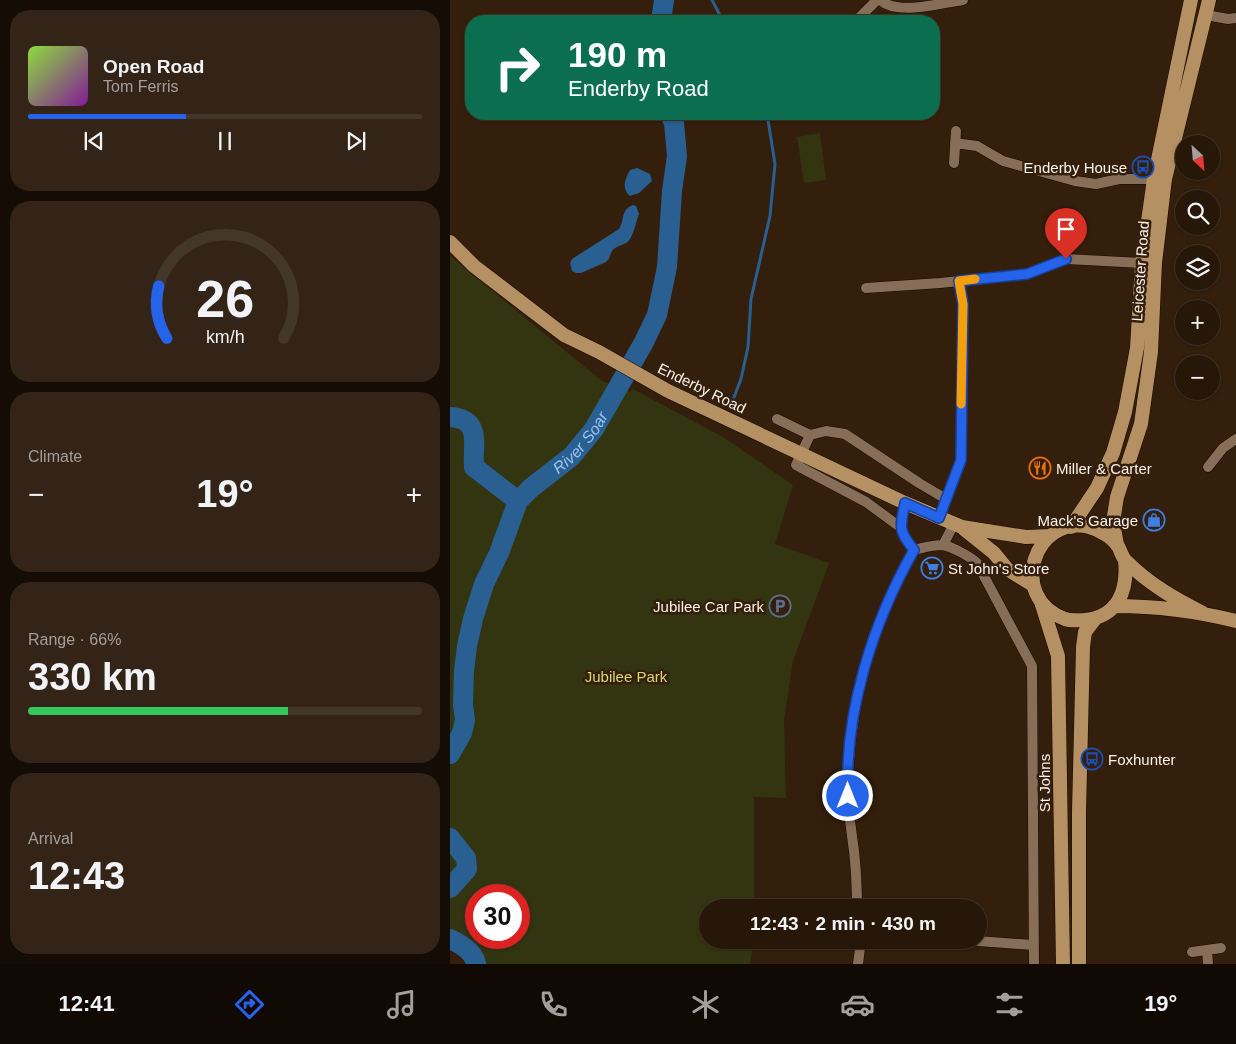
<!DOCTYPE html>
<html lang="en">
<head>
<meta charset="utf-8">
<style>
  body { margin:0; font-family:Helvetica,sans-serif; background:#332417; color:#f1f3f6; height:100vh; display:flex; flex-direction:column; font-size:19px; white-space:nowrap }
  * { box-sizing:border-box; margin:0 }
  p { font-size:16px; color:#a49f9c }
  .icon { flex:none; width:28px; height:28px; fill:none; stroke:currentColor; stroke-width:2; stroke-linecap:round; stroke-linejoin:round }
  .map { position:relative; flex:1; overflow:hidden }
  .details { display:flex; flex-direction:column; gap:10px; padding:10px; background:#150d05; width:450px }
  .details>* { flex:none }
  .top-card { position:absolute; left:15px; top:15px; width:475px; height:105px; border-radius:20px; box-shadow:0 1px 4px #0004,0 0 0 1px #43362a; background:#0b6e4f; color:#fff; overflow:hidden }
  .needle { width:32px; rotate:154deg }
  .tools { position:absolute; left:725px; top:135px; display:grid; gap:10px }
  .tools a { display:grid; place-items:center; width:45px; height:45px; border-radius:50%; background:#271709; box-shadow:0 1px 4px #0004,0 0 0 1px #43362a; font-size:25px }
  .speed { position:absolute; left:15px; top:884px; display:flex; gap:10px; font-size:25px; font-weight:700; text-align:center }
  .speed>* { display:grid; place-content:center; width:65px; height:65px; border-radius:50%; background:#271709; box-shadow:0 1px 4px #0004,0 0 0 1px #43362a; line-height:1 }
  .speed .limit { border:8px solid #d22; background:#fff; color:#111 }
  .pin { position:absolute; display:grid; place-items:center; width:42px; height:42px; color:#fff; margin:-51px -21px; border-radius:50% 50% 50% 0; rotate:-45deg; box-shadow:0 0 5px #0007 }
  .pin .icon { rotate:45deg }
  .me { position:absolute; width:55px; margin:-28px; rotate:0deg; stroke-linejoin:round; filter:drop-shadow(0 0 4px #0008) }
  .turn { display:flex; align-items:center; gap:18px; height:105px; padding:0 20px; font-size:22px }
  .turn .icon { width:65px; height:65px; stroke-width:2.5 }
  .turn b { display:block; font-size:35px; line-height:42px }
  .big { font-size:38px; font-weight:800; line-height:1.1 }
  .details .widget { flex:1; display:flex; flex-direction:column; justify-content:center; gap:8px; min-width:0; padding:0 18px; border-radius:20px; background:#332417 }
  .details .dial { align-items:center; gap:0 }
  .dial svg { height:130px; overflow:visible; fill:none; stroke:#43362a; stroke-width:7; stroke-linecap:round; text-anchor:middle }
  .dial text { fill:#f1f3f6; stroke:none }
  .song { display:flex; align-items:center; gap:15px }
  .cover { width:60px; height:60px; border-radius:8px; background:linear-gradient(135deg,hsl(90 70% 55%),hsl(290 70% 35%)) }
  .played { height:5px; border-radius:2px; background:linear-gradient(90deg,#2563eb 40%,#43362a 40%) }
  .keys { display:flex; justify-content:space-around; direction:ltr }
  .heat { display:flex; justify-content:space-between; align-items:center; font-size:28px; direction:ltr }
  .charge { height:8px; border-radius:4px; background:linear-gradient(90deg,#34c759 66%,#43362a 0) }
  .trip { position:absolute; left:249px; top:899px; width:288px; height:50px; border-radius:25px; background:#271709; box-shadow:0 1px 4px #0004,0 0 0 1px #43362a; font-weight:800; line-height:50px; text-align:center }
  .menu { display:flex; height:80px; justify-content:space-around; align-items:center; background:#100904; color:#a49f9c }
  .menu .icon { width:35px; height:35px }
  .menu .selected { color:#2563eb }
  .menu b { font-size:22px; color:#f1f3f6 }
  main { display:flex; flex:1; min-height:0 }
  .map>svg:first-child { display:block }
  .green { fill:#333410; fill-rule:evenodd }
  .water { fill:#295f91 }
  .lines { fill:none; stroke-linecap:round; stroke-linejoin:round }
  .stream { stroke:#295f91; stroke-width:3 }
  .river { stroke:#295f91; stroke-width:20 }
  .minor-casing { stroke:#1b0800; stroke-width:11 }
  .major-casing { stroke:#1b0800; stroke-width:15 }
  .minor { stroke:#876e59; stroke-width:10 }
  .major { stroke:#b49063; stroke-width:14 }
  .route-casing { stroke:#184099; stroke-width:12 }
  .route { stroke:#2563eb; stroke-width:9 }
  .slow { stroke:#f59e0b; stroke-width:9 }
  .labels { text-anchor:middle; dominant-baseline:central; stroke-width:5; stroke-linejoin:round; paint-order:stroke }
  .poi-label { font-size:15px; fill:#fdf2e9; stroke:#341f0c; text-anchor:end }
  .street-label { font-size:15px; fill:#fdf2e9; stroke:#341f0c }
  .park-label { font-size:15px; fill:#d7d970; stroke:#341f0c }
  .water-label { font-size:16px; font-style:italic; fill:#9ac5f1; stroke:#341f0c }
</style>
</head>
<body>
<main>
<section class="details">
<div class="widget">
<div class="song"><i class="cover"></i><div><b>Open Road</b><p>Tom Ferris</p></div></div>
<div class="played"></div>
<div class="keys"><svg class="icon" aria-label="previous" viewBox="0 0 24 24"><path d="M18 5L8 12l10 7zM5 5v14"/></svg><svg class="icon" aria-label="pause" viewBox="0 0 24 24"><path d="M8 5v14M16 5v14"/></svg><svg class="icon" aria-label="next" viewBox="0 0 24 24"><path d="M6 5l10 7-10 7zM19 5v14"/></svg></div>
</div>
<div class="widget dial"><svg viewBox="0 0 100 80">
<path d="M14 69A42 42 0 1 1 86 69"/>
<path d="M14 69A42 42 0 0 1 9 37" stroke="#2563eb"/>
<text x="50" y="56" font-size="32" font-weight="700">26</text>
<text x="50" y="72" font-size="11">km/h</text>
</svg></div>
<div class="widget"><p>Climate</p>
<div class="heat"><a>−</a><b class="big">19°</b><a>+</a></div>
</div>
<div class="widget"><p>Range · 66%</p><b class="big">330 km</b><div class="charge"></div></div>
<div class="widget"><p>Arrival</p><b class="big">12:43</b></div>
</section>
<div class="map">
<svg width="786" height="964" viewBox="0 0 786 964">
  <rect width="100%" height="100%" fill="#341f0c"/>
  <path class="green" d="M 370,133 L 376,180 L 354,183 L 347,137 Z
    M 0,256 L 152,381 L 180,392 L 183,389 L 273,437 L 343,485 L 325,544 L 379,563 L 343,661 L 334,720 L 336,798 L 304,797 L 304,907 L 258,908 L 258,940 L 304,940 L 300,964 L 26,964 C 24,952 11,944 0,939 ZM 26,895 L 69,895 L 69,938 L 26,938 Z"/>
  <path class="water" d="M 187,168 L 200,174 L 202,181 L 189,193 L 180,196 C 171,188 175,179 180,170 Z
    M 183,205 L 186,206 L 189,214 C 186,221 183,240 176,243 C 171,246 166,246 162,251 C 159,256 161,258 156,262 L 131,273 L 126,273 L 122,271 L 120,263 L 122,259 L 169,229 C 175,220 170,210 183,205 Z"/>
  <g class="lines">
    <path class="stream" d="M 262,0 L 273,21
      M 281,405 L 291,379 L 298,347 L 301,299 L 320,216 L 325,164 L 317,114"/>
    <g class="river">
      <path d="M 211,21 L 214,0"/>
      <path d="M 0,417 C 33,419 22,445 24,467 L 68,501"/>
      <path id="s1" d="M 0,754 L 12,733 L 15,720 L 13,705 L 14,671 L 17,646 L 23,619 L 34,584 L 49,553 L 68,501 L 81,488 L 122,456 L 144,429 L 193,344 L 207,315 L 217,267 L 222,191 L 227,156 L 224,123 L 220,114"/>
      <path d="M 0,838 L 16,858 L 17,869 L 0,888"/>
      <path d="M 0,939 C 11,944 24,952 26,964"/>
    </g>
    <g class="minor-casing">
      <path id="minor" d="M 430,0 C 448,16 491,3 513,0
        M 756,15 L 778,19 L 786,18
        M 406,21 L 427,0
        M 505,143 L 527,146 L 553,161 L 625,181 L 646,184 L 669,179 L 704,179
        M 504,163 L 506,131
        M 416,288 L 490,283 L 577,274 L 616,259 L 692,263
        M 327,419 L 360,435 L 376,431 L 395,434 L 469,483 L 496,499
        M 360,435 L 346,465 L 416,502 L 450,527
        M 758,467 L 773,448 L 786,439
        M 455,503 C 450,528 448,530 464,550
        M 489,518 L 511,460 L 513,304 L 509,281
        M 493,545 L 504,524
        M 464,550 C 473,548 482,545 492,545 C 501,546 521,557 527,563 L 582,666 L 584,964
        M 407,908 C 407,889 406,869 404,851 C 401,828 397,805 398,782 C 399,702 424,620 464,550
        M 515,940 L 583,945
        M 757,950 L 758,964
        M 742,952 L 771,948
        M 408,964 L 411,940"/>
    </g>
    <g class="major-casing">
      <path id="major" d="M 0,242 L 24,266 L 114,335 L 149,352 L 218,391 L 455,503 L 512,527 L 576,537 L 600,536
        M 621,527 L 647,488 L 663,453 L 675,412 L 687,348 L 692,263 L 704,179 L 741,0
        M 514,529 L 544,553 L 557,569 L 583,585
        M 667,545 L 663,522 L 667,497 L 691,424 L 701,352 L 705,263 L 715,179 L 759,0
        M 675,560 C 678,591 668,617 634,620 C 627,620 621,621 615,619 C 556,597 585,514 639,527 C 650,530 662,537 668,546 C 671,551 672,558 677,562 C 699,584 725,599 753,613
        M 592,605 L 608,656 L 613,964
        M 664,606 C 706,606 746,611 786,621
        M 629,964 L 629,812 L 633,647 L 635,632 L 645,619"/>
    </g>
    <use href="#minor" class="minor"/>
    <use href="#major" class="major"/>
  </g>
  <g class="lines">
    <g class="route-casing">
      <path id="route" d="M 398,796 C 394,713 423,622 464,550 C 448,530 450,528 455,503 L 489,518 L 511,460 L 513,304 L 509,281 L 577,274 L 616,259"/>
    </g>
    <use href="#route" class="route"/>
    <path class="slow" d="M 511,404 L 513,304 L 509,281 L 525,279"/>
  </g>
  <defs>
    <g id="bus-ring" transform="scale(1.125)"><circle r="9.5" fill="#341f0c" stroke="#1a4fb4" stroke-width="1.5"/><path d="M-5-6H5V4H4V6H2V4H-2V6H-4V4H-5ZM-3.5-4V0h7V-4ZM-3.5 1.2v1.5H-2V1.2ZM2 1.2v1.5H3.5V1.2Z" fill="#1a4fb4"/></g>
    <g id="restaurant-ring" transform="scale(1.125)"><circle r="9.5" fill="#341f0c" stroke="#e8710a" stroke-width="1.5"/><path d="M-5-6h1v4h1v-4h1v4h1v-4h1v5L-1.5 .5V6h-2V.5L-5-1ZM5-6V6H3V1.5H1.5Q1.5-4 5-6Z" fill="#e8710a"/></g>
    <g id="shop-ring" transform="scale(1.125)"><circle r="9.5" fill="#341f0c" stroke="#3f7fe0" stroke-width="1.5"/><path d="M-5-2.5h2.3a2.7 3.5 0 0 1 5.4 0H5L5.5 6h-11ZM-1.5-2.5h3a1.5 2.3 0 0 0-3 0Z" fill="#3f7fe0"/></g>
    <g id="supermarket-ring" transform="scale(1.125)"><circle r="9.5" fill="#341f0c" stroke="#3f7fe0" stroke-width="1.5"/><path d="M-6-5.5h2.5l.6 2H6L4.5 2H-2.5L-4.4-4H-6ZM-1.5 3.2a1.3 1.3 0 1 0 .1 0ZM3 3.2a1.3 1.3 0 1 0 .1 0Z" fill="#3f7fe0"/></g>
    <g id="parking-ring" transform="scale(1.125)"><circle r="9.5" fill="#341f0c" stroke="#5c6f8a" stroke-width="1.5"/><path d="M-3.5-5.5H1a3.5 3.5 0 0 1 0 7H-1V5.5H-3.5ZM-1-3.4V-.6H.8a1.4 1.4 0 0 0 0-2.8Z" fill="#5c6f8a"/></g>
  </defs>
  <g fill-rule="evenodd">
    <use href="#bus-ring" x="693" y="167"/>
    <use href="#restaurant-ring" x="590" y="468"/>
    <use href="#shop-ring" x="704" y="520"/>
    <use href="#supermarket-ring" x="482" y="568"/>
    <use href="#parking-ring" x="330" y="606"/>
    <use href="#bus-ring" x="642" y="759"/>
  </g>
  <g class="labels">
    <g class="poi-label">
      <text x="677" y="167">Enderby House</text>
      <text x="606" y="468" text-anchor="start">Miller &amp; Carter</text>
      <text x="688" y="520">Mack's Garage</text>
      <text x="498" y="568" text-anchor="start">St John's Store</text>
      <text x="314" y="606">Jubilee Car Park</text>
      <text x="658" y="759" text-anchor="start">Foxhunter</text>
    </g>
    <g class="street-label">
      <text transform="translate(690 271) rotate(-86)">Leicester Road</text>
      <text transform="translate(252 388) rotate(26)">Enderby Road</text>
      <text transform="translate(594 783) rotate(-90)">St Johns</text>
    </g>
    <g class="park-label">
      <text x="176" y="676">Jubilee Park</text>
    </g>
    <g class="water-label">
      <text stroke="none"><textPath href="#s1" startOffset="352">River Soar</textPath></text>
    </g>
  </g>
</svg>
<div class="tools">
<a><svg class="needle" viewBox="-14 -14 28 28"><path d="M0-13l5 13h-10z" fill="#e53935"/><path d="M0 13l5-13h-10z" fill="#a49f9c"/></svg></a>
<a><svg class="icon" aria-label="search" viewBox="0 0 24 24"><circle cx="10" cy="10" r="6"/><path d="M15 15l6 6"/></svg></a>
<a><svg class="icon" aria-label="layers" viewBox="0 0 24 24"><path d="M12 4l9 5-9 5-9-5zM3 14l9 5 9-5"/></svg></a>
<a>+</a>
<a>−</a>
</div>
<div class="speed"><div class="limit">30</div></div>
<div class="pin" style="left:616px;top:259px;background:#d93025"><svg class="icon" aria-label="arrive" viewBox="0 0 24 24"><path d="M6 21V4h12l-3 4 3 4H6"/></svg></div>
<svg class="me" style="left:398px;top:796px" viewBox="-20 -20 40 40"><circle r="17" fill="#2563eb" stroke="#fff" stroke-width="3"/><path d="M0-11L8 9 0 5-8 9z" fill="#fff"/></svg>
<div class="trip">12:43 · 2 min · 430 m</div>
<div class="top-card">
<div class="turn"><svg class="icon" aria-label="right" viewBox="0 0 24 24"><path d="M7 20v-9h11M14 6l5 5-5 5"/></svg><div><b>190 m</b>Enderby Road</div></div>
</div>
</div>
</main>
<nav class="menu">
<b>12:41</b>
<svg class="icon selected" aria-label="directions" viewBox="0 0 24 24"><path d="M12 3l9 9-9 9-9-9zM9 14v-3h6M13 9l2 2-2 2"/></svg>
<svg class="icon" aria-label="music" viewBox="0 0 24 24"><path d="M9 18V5l10-2v13"/><circle cx="6" cy="18" r="3"/><circle cx="16" cy="16" r="3"/></svg>
<svg class="icon" aria-label="phone" viewBox="0 0 24 24"><path d="M5 4h4l2 5-3 2q2 4 5 5l2-3 5 2v4C11 20 4 13 5 4z"/></svg>
<svg class="icon" aria-label="climate" viewBox="0 0 24 24"><path d="M12 3v18M4 7l16 10M4 17L20 7"/></svg>
<svg class="icon" aria-label="car" viewBox="0 0 24 24"><path d="M5 17H2v-5l4-1 3-4h7l3 4 3 1v5h-3M9 17h6M6 11h13"/><circle cx="7" cy="17" r="2"/><circle cx="17" cy="17" r="2"/></svg>
<svg class="icon" aria-label="filters" viewBox="0 0 24 24"><path d="M4 7h16M4 17h16"/><circle cx="9" cy="7" r="2"/><circle cx="15" cy="17" r="2"/></svg>
<b>19°</b>
</nav>
</body>
</html>
